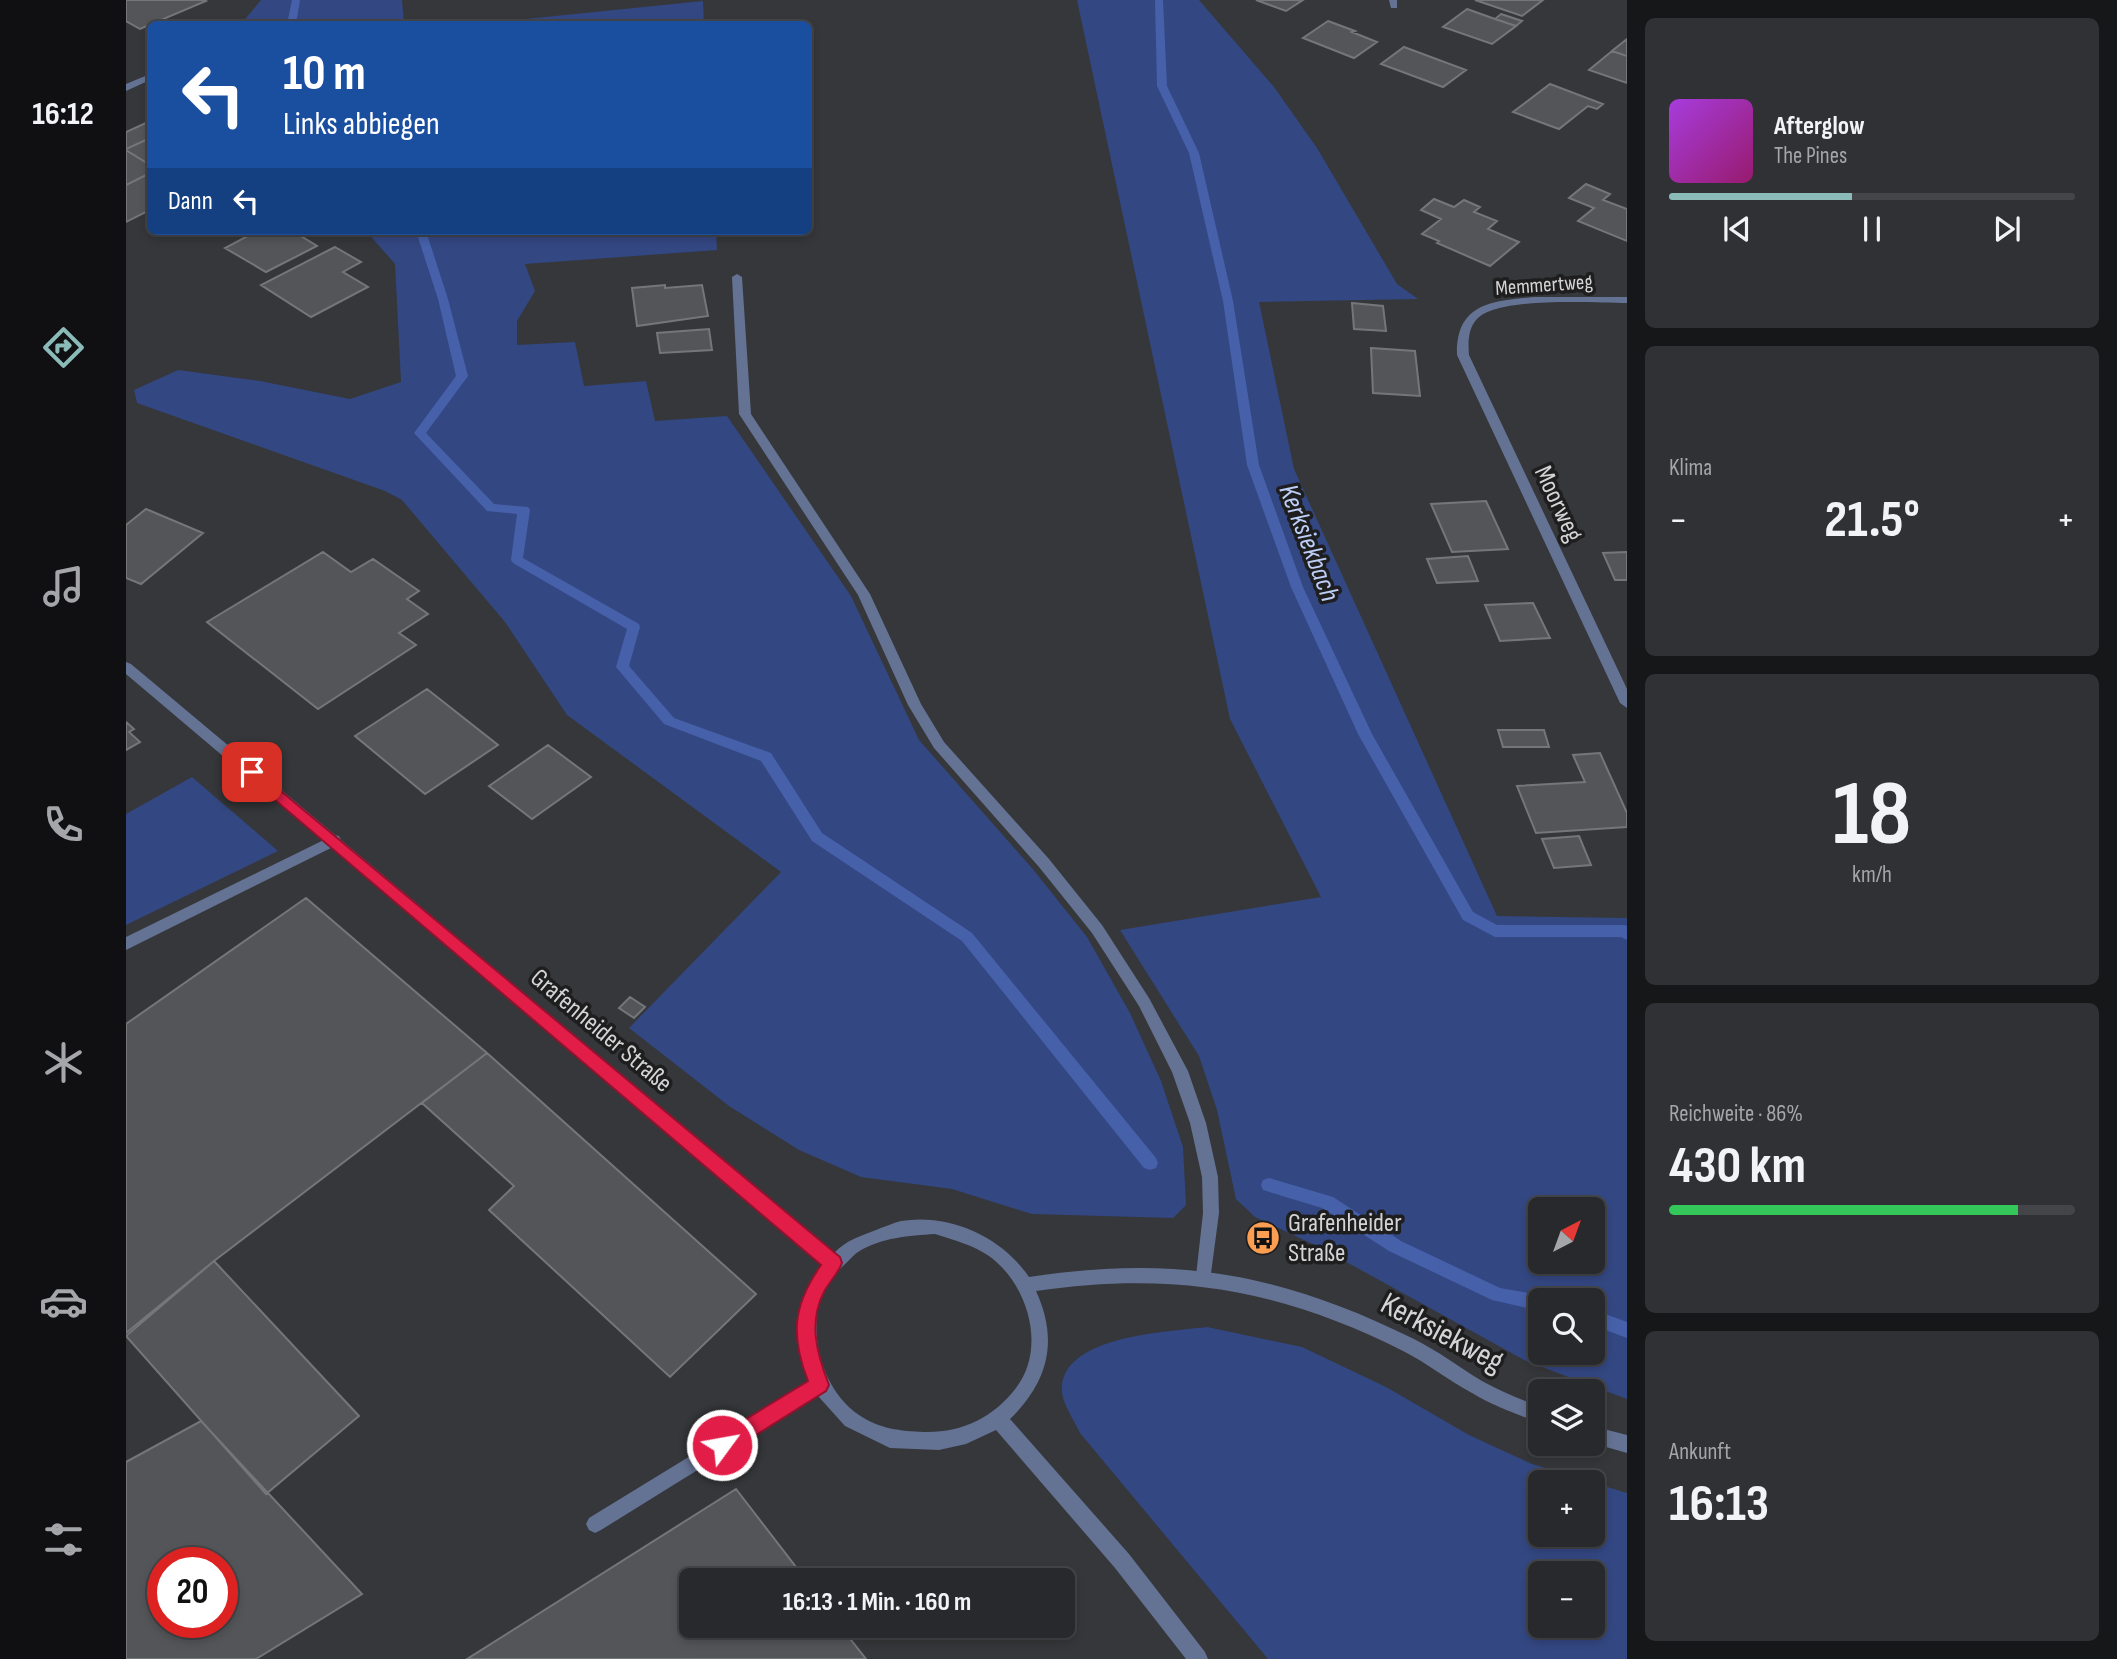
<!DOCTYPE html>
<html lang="de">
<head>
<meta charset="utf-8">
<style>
  body { margin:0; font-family:"Sofia Sans Condensed",sans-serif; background:#303134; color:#f1f3f6; height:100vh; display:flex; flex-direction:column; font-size:26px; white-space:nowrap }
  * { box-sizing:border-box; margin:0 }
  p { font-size:23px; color:#a5a6a9 }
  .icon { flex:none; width:38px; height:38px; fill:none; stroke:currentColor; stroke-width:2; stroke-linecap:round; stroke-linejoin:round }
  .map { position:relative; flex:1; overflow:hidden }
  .details { display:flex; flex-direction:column; gap:18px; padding:18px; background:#161718; width:490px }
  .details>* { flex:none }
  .top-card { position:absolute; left:21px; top:21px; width:665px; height:214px; border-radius:10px; box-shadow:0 4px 10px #0003,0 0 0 2px #444548; background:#1a4fa0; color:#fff; overflow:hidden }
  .needle { width:46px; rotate:41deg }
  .controls { position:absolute; left:1402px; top:1197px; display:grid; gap:14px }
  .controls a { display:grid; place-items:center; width:77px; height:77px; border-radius:10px; background:#28292c; box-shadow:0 4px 10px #0003,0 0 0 2px #444548; font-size:35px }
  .speed { position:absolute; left:21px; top:1547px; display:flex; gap:14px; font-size:35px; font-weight:700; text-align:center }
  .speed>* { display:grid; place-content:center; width:91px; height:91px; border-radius:50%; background:#28292c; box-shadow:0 4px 10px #0003,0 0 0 2px #444548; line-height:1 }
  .speed .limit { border:10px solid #d22; background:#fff; color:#111 }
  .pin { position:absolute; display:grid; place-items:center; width:60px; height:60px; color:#fff; margin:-30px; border-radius:14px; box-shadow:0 4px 10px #0006 }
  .me { position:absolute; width:77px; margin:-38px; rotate:58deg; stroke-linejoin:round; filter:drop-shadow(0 0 5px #0008) }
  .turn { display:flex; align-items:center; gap:24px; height:147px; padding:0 21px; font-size:32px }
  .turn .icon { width:91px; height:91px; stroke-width:2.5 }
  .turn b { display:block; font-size:49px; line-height:60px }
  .then { display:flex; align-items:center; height:66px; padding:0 21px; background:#0003; gap:14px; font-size:26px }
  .big { font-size:52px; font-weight:700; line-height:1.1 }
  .details .tile { flex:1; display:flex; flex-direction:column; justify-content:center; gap:10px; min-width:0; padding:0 24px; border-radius:10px; background:#303134 }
  .details .dial { align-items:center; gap:0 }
  .dial b { font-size:91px; line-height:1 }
  .song { display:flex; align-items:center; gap:21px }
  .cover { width:84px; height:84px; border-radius:10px; background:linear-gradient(135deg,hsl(280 70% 55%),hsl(320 70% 35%)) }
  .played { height:7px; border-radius:4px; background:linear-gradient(90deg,#8bbbb9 45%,#444548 45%) }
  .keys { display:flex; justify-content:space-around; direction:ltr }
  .heat { display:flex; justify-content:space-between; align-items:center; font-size:38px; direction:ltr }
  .charge { height:10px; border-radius:5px; background:linear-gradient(90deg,#34c759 86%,#444548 0) }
  .trip { position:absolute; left:553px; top:1568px; width:396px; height:70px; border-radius:10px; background:#28292c; box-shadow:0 4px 10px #0003,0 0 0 2px #444548; font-weight:700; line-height:70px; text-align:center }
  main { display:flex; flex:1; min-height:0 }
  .menu { display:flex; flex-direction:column; width:126px; justify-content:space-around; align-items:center; background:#101012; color:#a5a6a9 }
  .menu .icon { width:49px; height:49px }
  .menu .selected { color:#8bbbb9 }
  .menu b { font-size:32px; color:#f1f3f6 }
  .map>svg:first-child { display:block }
  .green { fill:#334782; fill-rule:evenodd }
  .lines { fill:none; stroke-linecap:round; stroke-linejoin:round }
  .stream { fill:#4660aa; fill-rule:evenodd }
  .building { fill:#535558; stroke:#757679; stroke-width:2; fill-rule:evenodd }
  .service { fill:#647293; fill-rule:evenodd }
  .minor { fill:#647293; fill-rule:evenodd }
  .route { fill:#e11d48; stroke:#92132f; stroke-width:2 }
  .labels { text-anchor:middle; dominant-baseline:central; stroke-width:7; stroke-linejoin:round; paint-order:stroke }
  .far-street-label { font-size:21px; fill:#d4d4d6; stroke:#1e1e1f }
  .street-label { font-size:26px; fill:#d4d4d6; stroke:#1e1e1f }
  .poi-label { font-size:26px; fill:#d4d4d6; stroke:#1e1e1f; text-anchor:start }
  .water-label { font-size:28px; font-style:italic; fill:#bdcef7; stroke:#1e1e1f }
  .near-street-label { font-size:32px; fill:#d4d4d6; stroke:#1e1e1f }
</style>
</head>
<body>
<main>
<nav class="menu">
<b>16:12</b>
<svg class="icon selected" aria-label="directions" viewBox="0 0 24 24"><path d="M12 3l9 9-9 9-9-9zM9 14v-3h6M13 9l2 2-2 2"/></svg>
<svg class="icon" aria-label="music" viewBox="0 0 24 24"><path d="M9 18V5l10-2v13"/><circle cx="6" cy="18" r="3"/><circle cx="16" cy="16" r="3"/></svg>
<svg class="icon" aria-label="phone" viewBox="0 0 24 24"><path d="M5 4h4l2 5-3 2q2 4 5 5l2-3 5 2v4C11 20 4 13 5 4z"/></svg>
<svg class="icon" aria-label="climate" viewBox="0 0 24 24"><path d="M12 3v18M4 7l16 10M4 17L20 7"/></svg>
<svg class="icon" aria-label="car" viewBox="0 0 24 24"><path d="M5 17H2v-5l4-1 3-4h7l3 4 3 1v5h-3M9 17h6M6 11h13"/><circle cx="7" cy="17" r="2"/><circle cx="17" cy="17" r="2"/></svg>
<svg class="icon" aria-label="filters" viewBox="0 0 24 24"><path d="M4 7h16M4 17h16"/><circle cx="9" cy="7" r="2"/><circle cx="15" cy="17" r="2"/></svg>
</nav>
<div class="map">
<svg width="1501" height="1659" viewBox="0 0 1501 1659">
  <rect width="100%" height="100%" fill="#35373a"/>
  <path class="green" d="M 135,0 L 276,0 L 278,24 L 115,24 Z
    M 951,0 L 1073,0 L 1148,87 L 1191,148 L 1271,284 L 1292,299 L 1133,302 L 1168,469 L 1371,916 L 1501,918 L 1501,1399 L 1400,1361 L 1195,1248 L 1129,1217 L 1110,1199 L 1091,1110 L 1073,1056 L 994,930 L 1195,897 L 1104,719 ZM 1466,1209 L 1466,1262 L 1414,1262 L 1414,1209 ZM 1466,1300 L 1466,1353 L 1414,1353 L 1414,1300 Z
    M 577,1 L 578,24 L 351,24 Z
    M 240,231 L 590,231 L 591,250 L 399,264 L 409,291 L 391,321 L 391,345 L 449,342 L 458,386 L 520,381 L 529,421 L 601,416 L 725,596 L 793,740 L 906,868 L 961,937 L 1004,1013 L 1035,1081 L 1057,1147 L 1060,1205 L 1047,1218 L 906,1214 L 826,1189 L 735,1177 L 673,1150 L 603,1106 L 503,1028 L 655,872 L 441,715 L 379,622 L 276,500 L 259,491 L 11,403 L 8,390 L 52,370 L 134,381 L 224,399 L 275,382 L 269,264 Z
    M 66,777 L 152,851 L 0,925 L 0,814 Z
    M 1081,1327 L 1176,1347 L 1260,1387 L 1343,1435 L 1406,1464 L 1501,1493 L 1501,1659 L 1142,1659 L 954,1433 C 949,1422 938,1406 936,1393 C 931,1335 1043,1332 1081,1327 ZM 1414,1482 L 1466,1482 L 1466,1535 L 1414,1535 ZM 1466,1573 L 1466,1626 L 1414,1626 L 1414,1573 Z"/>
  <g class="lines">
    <path class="stream" d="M 166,0 L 174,0 L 170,24 L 161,24 Z
      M 1029,0 L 1037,0 L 1041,86 L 1073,153 L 1107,301 L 1133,465 L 1177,587 L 1246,734 L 1347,912 L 1371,925 L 1498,925 L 1501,926 L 1501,940 L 1495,937 L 1369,937 L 1337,920 L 1232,734 L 1165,587 L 1121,465 L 1097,301 L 1063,153 L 1031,86 Z
      M 290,231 L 300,231 L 322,299 L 342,376 L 300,433 L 368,504 L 402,507 L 404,510 L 397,558 L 513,624 L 514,627 L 503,666 L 548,718 L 645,753 L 696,833 L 846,933 L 1030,1158 L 1032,1163 L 1030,1168 L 1024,1170 L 1018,1168 L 836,941 L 686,841 L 635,761 L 538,724 L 490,667 L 501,629 L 387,563 L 385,560 L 391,514 L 361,511 L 288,433 L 330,376 L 312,299 Z
      M 1143,1178 L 1207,1197 L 1275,1241 L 1374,1288 L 1414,1295 L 1421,1300 L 1414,1300 L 1414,1311 L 1366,1300 L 1263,1251 L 1196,1208 L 1137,1190 L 1135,1185 L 1137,1180 Z
      M 1466,1309 L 1501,1322 L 1501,1338 L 1466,1325 Z"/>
  </g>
  <path class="building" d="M 0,0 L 78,0 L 80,1 L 14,29 L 0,21 Z
    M 1130,0 L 1177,0 L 1160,11 Z
    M 1349,0 L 1417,0 L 1396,16 Z
    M 1341,9 L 1369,19 L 1390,26 L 1366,44 L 1317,27 Z
    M 1375,14 L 1396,21 L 1390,26 L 1369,19 Z
    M 1202,21 L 1229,31 L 1226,32 L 1251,42 L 1228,58 L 1177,38 Z
    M 1501,39 L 1501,56 L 1486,51 Z
    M 1278,47 L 1340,70 L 1317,87 L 1255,64 Z
    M 1486,51 L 1501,56 L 1501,83 L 1463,70 Z
    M 1424,84 L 1477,104 L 1471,109 L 1462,106 L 1433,129 L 1387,112 Z
    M 24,121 L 24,138 L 0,149 L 0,132 Z
    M 24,138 L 24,165 L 0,150 L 0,149 Z
    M 0,150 L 24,165 L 24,173 L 0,185 Z
    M 24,173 L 24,210 L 0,222 L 0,185 Z
    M 1460,184 L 1484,194 L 1477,200 L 1501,209 L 1501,241 L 1452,221 L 1468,208 L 1443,198 Z
    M 1308,199 L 1328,207 L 1338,200 L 1354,207 L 1348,212 L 1371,221 L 1362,229 L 1393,242 L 1364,266 L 1311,243 L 1313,241 L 1296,234 L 1315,219 L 1295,210 Z
    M 131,231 L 175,231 L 170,233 L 191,246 L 140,272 L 99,248 Z
    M 209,247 L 235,262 L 217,272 L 242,287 L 185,317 L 135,285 Z
    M 539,285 L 539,288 L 576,285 L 582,316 L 511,326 L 506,288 Z
    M 1226,303 L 1257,306 L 1260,331 L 1228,329 Z
    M 583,329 L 586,350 L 534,353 L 531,333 Z
    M 1245,348 L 1289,351 L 1294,396 L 1247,393 Z
    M 1360,501 L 1382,549 L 1326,552 L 1305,504 Z
    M 20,509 L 77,533 L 15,584 L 0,578 L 0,525 Z
    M 197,552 L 225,572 L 247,559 L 293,591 L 281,599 L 302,614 L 273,633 L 290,645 L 192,709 L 81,622 Z
    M 1501,552 L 1501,580 L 1489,580 L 1477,553 Z
    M 1342,556 L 1352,581 L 1311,583 L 1301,559 Z
    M 1407,603 L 1424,638 L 1374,641 L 1359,605 Z
    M 301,689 L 372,745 L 299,794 L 229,736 Z
    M 0,722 L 8,729 L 3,732 L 14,742 L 0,750 Z
    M 1372,730 L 1418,730 L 1423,747 L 1377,747 Z
    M 422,745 L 465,777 L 406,819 L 363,786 Z
    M 1474,753 L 1501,813 L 1501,827 L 1410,833 L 1391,786 L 1459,782 L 1447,755 Z
    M 1453,836 L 1465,865 L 1428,868 L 1416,839 Z
    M 180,898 L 361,1053 L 88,1261 L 0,1333 L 0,1024 Z
    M 504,997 L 519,1007 L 508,1018 L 493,1008 Z
    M 361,1053 L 630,1294 L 544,1377 L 363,1210 L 388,1186 L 296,1103 Z
    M 88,1261 L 233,1416 L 140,1494 L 0,1336 Z
    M 75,1421 L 236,1594 L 130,1659 L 0,1659 L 0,1462 ZM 37,1563 L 96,1563 L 96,1622 L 37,1622 Z
    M 610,1489 L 680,1580 L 565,1580 L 565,1626 L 714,1626 L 740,1659 L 341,1659 Z"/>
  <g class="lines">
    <path class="service" d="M 24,74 L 24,80 L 0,91 L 0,84 Z
      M 611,274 L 616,277 L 625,414 L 744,594 L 795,704 L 818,742 L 923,859 L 976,925 L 1023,998 L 1062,1071 L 1080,1123 L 1092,1177 L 1093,1213 L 1084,1281 L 1078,1284 L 1072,1281 L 1070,1276 L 1077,1213 L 1076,1177 L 1064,1123 L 1046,1072 L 1013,1006 L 966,933 L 913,867 L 808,748 L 782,705 L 732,595 L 613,414 L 606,277 Z
      M 208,835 L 213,836 L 215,840 L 213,844 L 0,950 L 0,937 Z
      M 693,1377 L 699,1379 L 702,1385 L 699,1391 L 475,1530 L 469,1533 L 463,1530 L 460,1524 L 463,1518 Z"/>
    <path class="minor" d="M 1263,0 L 1271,0 L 1271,8 L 1265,8 Z
      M 1408,297 L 1501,297 L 1501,303 C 1469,303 1372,296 1351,319 C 1342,328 1342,343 1343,355 L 1501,689 L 1501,708 L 1494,703 L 1331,355 C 1330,303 1366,301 1408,297 Z
      M 0,662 L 5,664 L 708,1253 C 721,1240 732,1237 750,1230 C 758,1227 767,1223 775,1221 C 824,1213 876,1237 903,1277 C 1051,1255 1154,1273 1288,1339 C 1312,1351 1333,1367 1356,1381 C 1374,1391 1394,1399 1414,1407 L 1414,1423 C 1391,1414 1367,1406 1346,1393 C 1322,1380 1301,1363 1277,1351 C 1154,1289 1047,1271 910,1291 C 933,1341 922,1382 884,1419 L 1003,1554 L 1079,1652 L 1082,1659 L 1060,1659 L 989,1568 L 870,1430 L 840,1444 L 813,1450 L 764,1448 L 719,1426 L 692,1396 L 675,1353 L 674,1313 L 690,1271 L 697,1264 L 0,674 ZM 809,1234 C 828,1240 847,1245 863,1256 C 902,1284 921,1348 890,1388 C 867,1418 835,1433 798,1432 C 774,1431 754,1429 733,1415 C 693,1388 678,1323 702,1282 C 706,1276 712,1271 717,1266 C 722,1262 727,1255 732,1252 C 756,1237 783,1236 809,1234 Z
      M 1466,1426 L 1501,1435 L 1501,1453 L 1466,1443 Z"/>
  </g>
  <path class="route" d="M 126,767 L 714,1257 L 716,1263 C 712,1274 703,1282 698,1292 C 682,1323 691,1354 703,1385 L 700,1391 L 603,1452 L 596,1455 L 589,1452 L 586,1445 L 589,1438 L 682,1381 C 664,1335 667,1305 695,1265 L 121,776 L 121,768 Z"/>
  <defs>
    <g id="bus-disc" transform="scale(1.75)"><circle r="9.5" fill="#fb9e51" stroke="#1e1e1f"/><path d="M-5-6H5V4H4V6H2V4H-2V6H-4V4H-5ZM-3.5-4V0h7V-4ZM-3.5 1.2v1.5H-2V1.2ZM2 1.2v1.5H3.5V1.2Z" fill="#111"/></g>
  </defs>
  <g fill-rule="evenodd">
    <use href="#bus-disc" x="1137" y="1238"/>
  </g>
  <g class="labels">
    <g class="far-street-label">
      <text transform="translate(1418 285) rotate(-4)">Memmertweg</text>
    </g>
    <g class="street-label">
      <text transform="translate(1432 504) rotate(65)">Moorweg</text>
      <text transform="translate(475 1031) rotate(40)">Grafenheider Straße</text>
    </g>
    <g class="poi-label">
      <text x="1162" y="1223">Grafenheider<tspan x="1162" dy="30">Straße</tspan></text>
    </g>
    <g class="water-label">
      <text transform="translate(1183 543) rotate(69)">Kerksiekbach</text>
    </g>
    <g class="near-street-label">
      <text transform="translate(1316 1333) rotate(28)">Kerksiekweg</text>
    </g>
  </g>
</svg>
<div class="controls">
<a><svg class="needle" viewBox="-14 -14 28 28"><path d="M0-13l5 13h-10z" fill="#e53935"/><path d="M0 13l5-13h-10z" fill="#a5a6a9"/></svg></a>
<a><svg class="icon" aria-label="search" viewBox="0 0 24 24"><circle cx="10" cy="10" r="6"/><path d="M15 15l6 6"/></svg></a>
<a><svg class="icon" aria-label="layers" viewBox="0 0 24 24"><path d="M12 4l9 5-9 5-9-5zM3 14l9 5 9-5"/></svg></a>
<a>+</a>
<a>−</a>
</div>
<div class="speed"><div class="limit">20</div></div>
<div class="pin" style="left:126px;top:772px;background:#d93025"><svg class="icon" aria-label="arrive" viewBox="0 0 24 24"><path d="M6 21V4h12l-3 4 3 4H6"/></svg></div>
<svg class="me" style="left:596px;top:1445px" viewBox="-20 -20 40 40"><circle r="17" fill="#e11d48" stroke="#fff" stroke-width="3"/><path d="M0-11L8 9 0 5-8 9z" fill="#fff"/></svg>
<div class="trip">16:13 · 1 Min. · 160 m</div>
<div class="top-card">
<div class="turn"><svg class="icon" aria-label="left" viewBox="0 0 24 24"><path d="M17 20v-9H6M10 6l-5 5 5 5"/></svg><div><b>10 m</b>Links abbiegen</div></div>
<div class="then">Dann<svg class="icon" aria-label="left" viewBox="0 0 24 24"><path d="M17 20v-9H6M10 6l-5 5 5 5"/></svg></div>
</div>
</div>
<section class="details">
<div class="tile">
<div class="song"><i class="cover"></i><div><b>Afterglow</b><p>The Pines</p></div></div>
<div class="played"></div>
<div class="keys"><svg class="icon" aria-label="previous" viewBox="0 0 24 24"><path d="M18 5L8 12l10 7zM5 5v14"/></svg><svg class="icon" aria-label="pause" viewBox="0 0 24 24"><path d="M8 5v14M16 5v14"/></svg><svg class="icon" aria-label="next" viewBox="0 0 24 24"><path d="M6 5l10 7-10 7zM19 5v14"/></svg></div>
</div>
<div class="tile"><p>Klima</p>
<div class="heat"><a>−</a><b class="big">21.5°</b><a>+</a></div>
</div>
<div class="tile dial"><b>18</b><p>km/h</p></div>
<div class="tile"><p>Reichweite · 86%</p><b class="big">430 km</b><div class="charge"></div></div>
<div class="tile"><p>Ankunft</p><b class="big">16:13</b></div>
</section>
</main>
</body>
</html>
